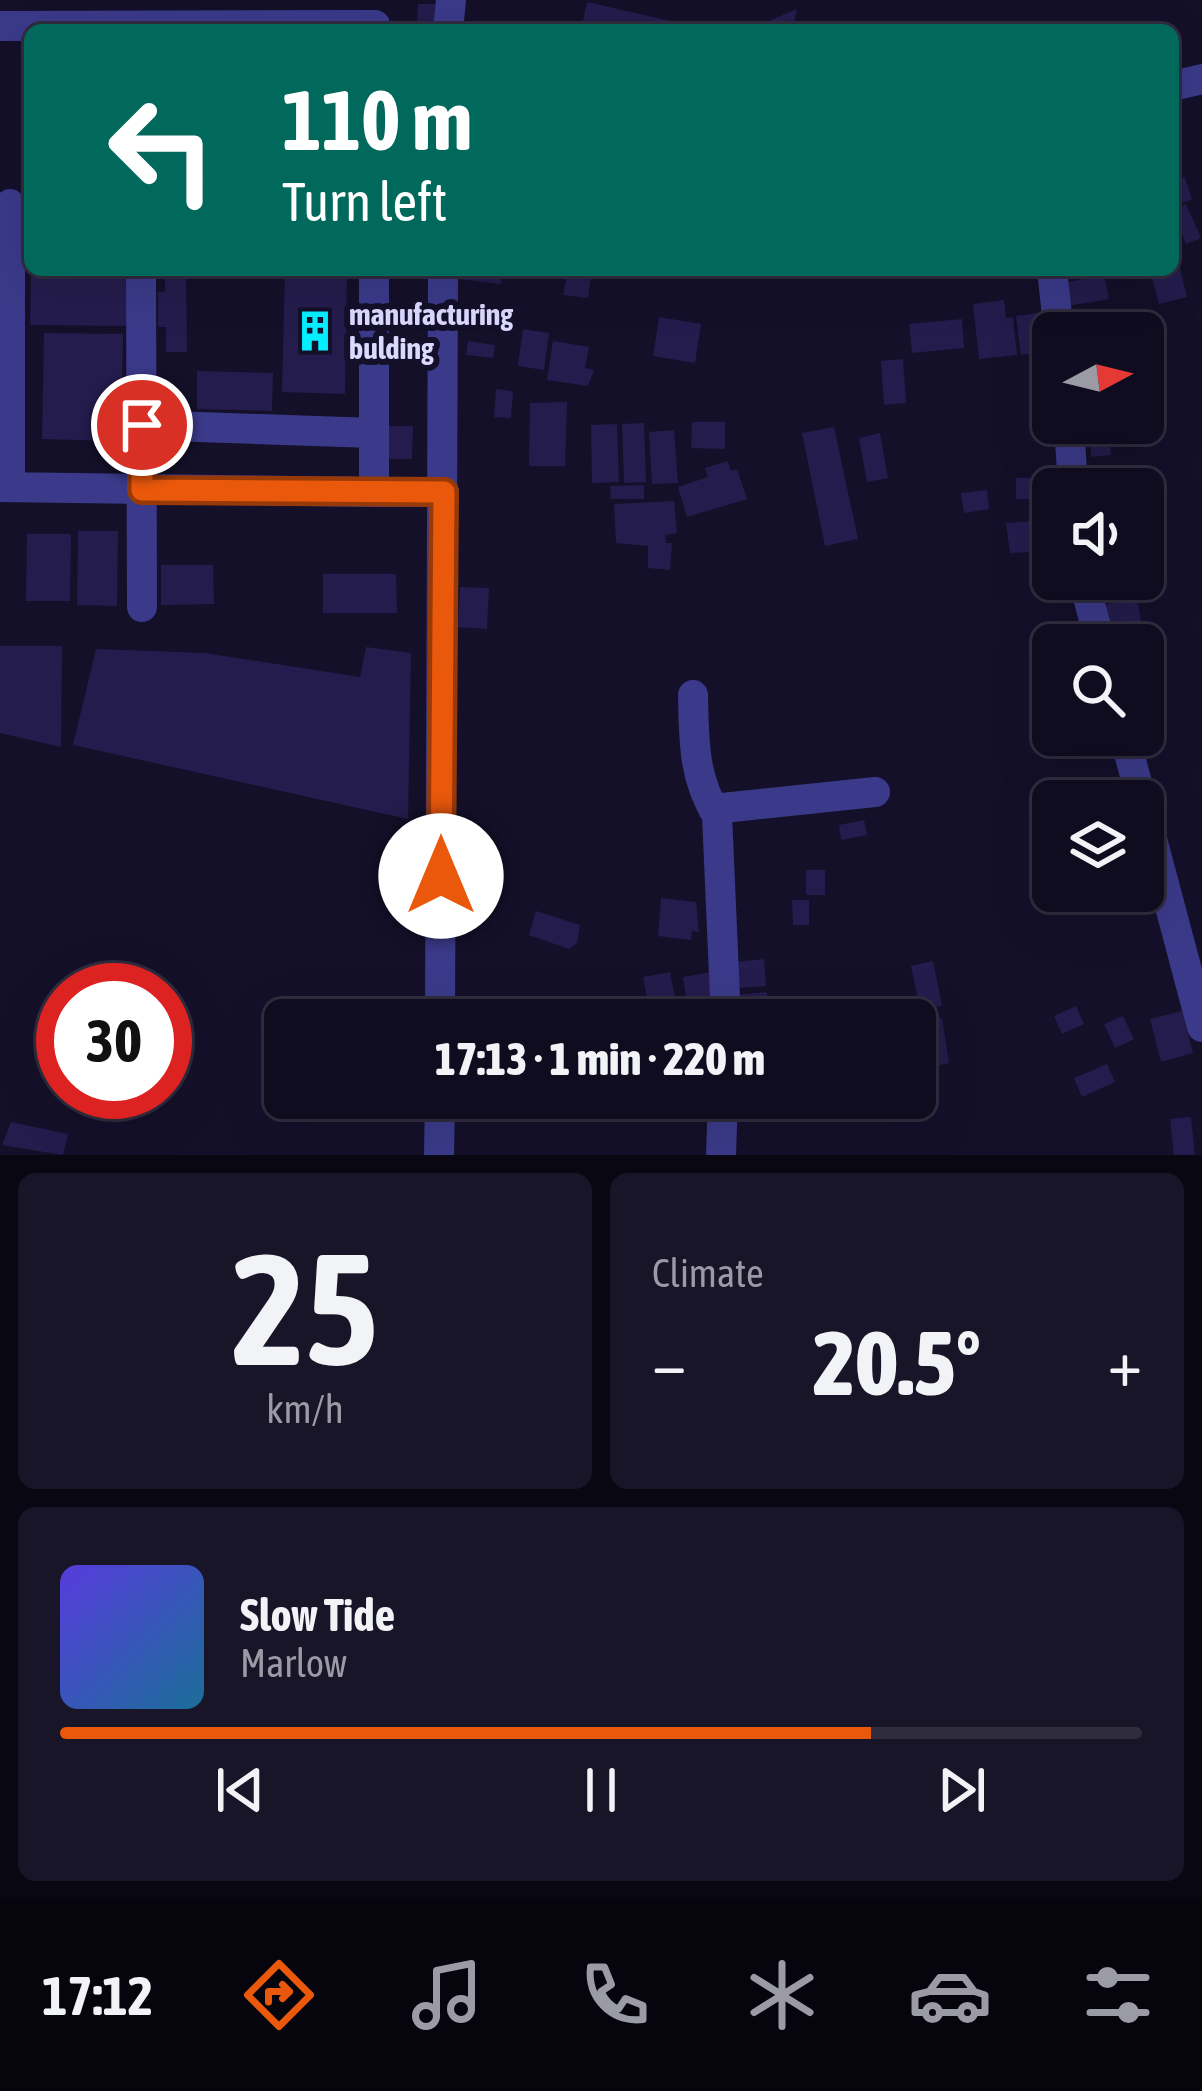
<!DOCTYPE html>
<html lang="en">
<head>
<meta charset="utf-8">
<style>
  body { margin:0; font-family:"Asap Condensed",sans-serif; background:#181529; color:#f1f3f6; height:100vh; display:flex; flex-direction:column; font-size:45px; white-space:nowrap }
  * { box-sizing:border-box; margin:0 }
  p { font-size:39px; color:#9b9ba5 }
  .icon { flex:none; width:66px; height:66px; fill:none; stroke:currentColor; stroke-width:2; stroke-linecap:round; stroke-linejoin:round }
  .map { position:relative; height:1155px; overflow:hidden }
  .drawer { display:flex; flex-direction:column; gap:18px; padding:18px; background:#080712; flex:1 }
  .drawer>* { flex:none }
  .guide { position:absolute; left:24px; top:24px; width:1155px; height:252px; border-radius:18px; box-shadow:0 12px 48px #0002,0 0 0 3px #2f2c3e; background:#00695c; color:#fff; overflow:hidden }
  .needle { width:78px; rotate:83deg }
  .fabs { position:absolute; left:1032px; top:312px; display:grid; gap:24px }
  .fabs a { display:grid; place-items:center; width:132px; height:132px; border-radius:18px; background:#0f0c20; box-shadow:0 12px 48px #0002,0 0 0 3px #2f2c3e; font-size:60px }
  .speed { position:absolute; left:36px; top:963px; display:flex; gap:24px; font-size:60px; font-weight:700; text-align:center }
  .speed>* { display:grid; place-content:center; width:156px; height:156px; border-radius:50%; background:#0f0c20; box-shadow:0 12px 48px #0002,0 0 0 3px #2f2c3e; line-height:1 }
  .speed .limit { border:18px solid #d22; background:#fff; color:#111 }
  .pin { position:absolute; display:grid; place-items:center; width:102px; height:102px; color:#fff; margin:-51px; border:6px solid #fff; border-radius:50%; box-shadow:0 3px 12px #0007 }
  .me { position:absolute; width:132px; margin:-66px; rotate:0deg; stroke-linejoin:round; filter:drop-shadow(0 0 9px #0008) }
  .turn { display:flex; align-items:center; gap:42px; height:252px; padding:0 60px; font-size:54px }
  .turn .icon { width:156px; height:156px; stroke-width:2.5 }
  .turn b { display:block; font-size:84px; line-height:102px }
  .big { font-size:90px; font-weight:800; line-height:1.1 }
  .drawer .widget { flex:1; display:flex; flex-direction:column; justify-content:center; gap:18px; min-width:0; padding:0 42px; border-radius:18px; background:#181529 }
  .drawer .dial { align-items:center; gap:0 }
  .dial b { font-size:156px; line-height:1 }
  .song { display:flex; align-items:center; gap:36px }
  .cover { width:144px; height:144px; border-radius:18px; background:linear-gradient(135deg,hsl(250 70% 55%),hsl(200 70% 35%)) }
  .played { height:12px; border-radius:6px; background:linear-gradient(90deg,#ea580c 75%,#2f2c3e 75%) }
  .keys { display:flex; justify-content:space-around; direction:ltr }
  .heat { display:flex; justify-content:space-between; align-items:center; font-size:66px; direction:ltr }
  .drawer .tiles { flex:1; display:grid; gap:18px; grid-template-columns:1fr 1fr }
  .widget:last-child { grid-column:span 2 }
  .trip { position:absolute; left:264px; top:999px; width:672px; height:120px; border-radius:18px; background:#0f0c20; box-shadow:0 12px 48px #0002,0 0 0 3px #2f2c3e; font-weight:800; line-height:120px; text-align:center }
  .tabs { display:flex; height:192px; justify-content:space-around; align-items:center; background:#06050d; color:#9b9ba5 }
  .tabs .icon { width:84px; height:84px }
  .tabs .selected { color:#ea580c }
  .tabs b { font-size:54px; color:#f1f3f6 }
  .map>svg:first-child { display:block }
  .building { fill:#241c4c }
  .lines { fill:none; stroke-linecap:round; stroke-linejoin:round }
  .minor { stroke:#3b3a8a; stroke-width:30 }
  .route-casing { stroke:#983908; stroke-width:30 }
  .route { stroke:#ea580c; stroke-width:21 }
  .labels { text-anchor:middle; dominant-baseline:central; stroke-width:12; stroke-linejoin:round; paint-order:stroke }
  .poi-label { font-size:30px; font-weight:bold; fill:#dcd9ff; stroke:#14102a; text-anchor:start }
</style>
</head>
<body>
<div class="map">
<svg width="1202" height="1155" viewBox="0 0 1202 1155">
  <rect width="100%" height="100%" fill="#14102a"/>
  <path class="building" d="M 587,2 L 701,28 L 701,30 L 581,30 Z
    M 418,4 L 435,4 L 434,29 L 417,29 Z
    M 797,9 L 793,30 L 767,30 L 769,21 Z
    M 1185,177 L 1192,200 L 1173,205 L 1173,181 Z
    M 1186,204 L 1201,238 L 1186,244 L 1179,228 L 1173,231 L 1173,209 Z
    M 1178,261 L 1187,297 L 1159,304 L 1150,270 L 1173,270 Z
    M 31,270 L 126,270 L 126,326 L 30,325 Z
    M 165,270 L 186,270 L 187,352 L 166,352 L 166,327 L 158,327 L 158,292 L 165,292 Z
    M 285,270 L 347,270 L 345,394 L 282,392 Z
    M 459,270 L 501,270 L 501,284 L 458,279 Z
    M 568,270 L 592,270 L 588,298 L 563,295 Z
    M 1104,275 L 1109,299 L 1067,306 L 1063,283 Z
    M 1004,300 L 1006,318 L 1013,317 L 1017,355 L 979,359 L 973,304 Z
    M 1144,311 L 1149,349 L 1143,350 L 1143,333 L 1115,333 L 1112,316 Z
    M 1046,312 L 1051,351 L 1021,355 L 1016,316 Z
    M 1107,316 L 1109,333 L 1070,333 L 1068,322 Z
    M 659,317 L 701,324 L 695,363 L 653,356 Z
    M 962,319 L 964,348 L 912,353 L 909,324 Z
    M 523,329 L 549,333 L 544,370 L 518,366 Z
    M 44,333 L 123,334 L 121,441 L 42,439 Z
    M 468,341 L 495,345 L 493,358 L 466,355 Z
    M 553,341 L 589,347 L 585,368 L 594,370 L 588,386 L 547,380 Z
    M 903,359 L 906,403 L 884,405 L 881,361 Z
    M 197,371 L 273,373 L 272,411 L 197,409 Z
    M 496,389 L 513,391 L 511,418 L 494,417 Z
    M 567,402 L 565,466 L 529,466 L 530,403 Z
    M 692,422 L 725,422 L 725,449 L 691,448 Z
    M 644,423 L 646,482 L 624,483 L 622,424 Z
    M 617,424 L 619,482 L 592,483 L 591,425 Z
    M 383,426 L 413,426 L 412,459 L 382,459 Z
    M 834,427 L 858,539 L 825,546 L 802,433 Z
    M 674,430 L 678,483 L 652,484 L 649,432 Z
    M 880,433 L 888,478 L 867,482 L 859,438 Z
    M 1109,435 L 1111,455 L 1091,457 L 1090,436 Z
    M 728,461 L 731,471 L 737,469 L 747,499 L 687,517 L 678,487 L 708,477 L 705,468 Z
    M 1016,478 L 1040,478 L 1040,499 L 1016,499 Z
    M 644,485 L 644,499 L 611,499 L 610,486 Z
    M 987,490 L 989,509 L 964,513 L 961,493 Z
    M 674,501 L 677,533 L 665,535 L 666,543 L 672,543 L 670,570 L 648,568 L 648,546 L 616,543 L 614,504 Z
    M 1034,521 L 1038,552 L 1010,553 L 1006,523 Z
    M 78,531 L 118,531 L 117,606 L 77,605 Z
    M 27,534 L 71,534 L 70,601 L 26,601 Z
    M 161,565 L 213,565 L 214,604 L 161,605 Z
    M 323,574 L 396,574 L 397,613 L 323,613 Z
    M 460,587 L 489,588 L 487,629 L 458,627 Z
    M 1137,599 L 1145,642 L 1111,645 L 1103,605 Z
    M 0,646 L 62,646 L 61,747 L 0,733 Z
    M 366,647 L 411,653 L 408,819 L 73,745 L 96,649 L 205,653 L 360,677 Z
    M 864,820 L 867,835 L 841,840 L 839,825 Z
    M 806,870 L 825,870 L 825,895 L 806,895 Z
    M 661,898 L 696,902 L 699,932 L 692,931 L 691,940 L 658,936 Z
    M 792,900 L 809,900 L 809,925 L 793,925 Z
    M 536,911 L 580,925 L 577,943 L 569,949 L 529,935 Z
    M 764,959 L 766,986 L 737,988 L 734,962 Z
    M 933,961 L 942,1006 L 920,1010 L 911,966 Z
    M 717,971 L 723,1011 L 689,1016 L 683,977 Z
    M 670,972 L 677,1009 L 650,1014 L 643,977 Z
    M 767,992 L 769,1014 L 735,1017 L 733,995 Z
    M 468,996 L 487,999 L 484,1020 L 463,1020 Z
    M 1076,1006 L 1084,1024 L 1062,1034 L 1054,1016 Z
    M 1182,1011 L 1193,1053 L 1161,1062 L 1150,1019 Z
    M 1123,1016 L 1134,1039 L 1115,1048 L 1104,1024 Z
    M 942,1018 L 949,1063 L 931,1067 L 923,1021 Z
    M 1107,1064 L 1115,1082 L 1082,1097 L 1074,1078 Z
    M 737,1098 L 772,1098 L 772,1121 L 736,1122 Z
    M 1191,1117 L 1195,1155 L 1174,1155 L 1170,1119 Z
    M 11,1122 L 68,1134 L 63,1155 L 2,1145 Z"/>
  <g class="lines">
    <path class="minor" d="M 0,26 L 375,25
      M 448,30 L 451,0
      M 1173,86 L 1202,79
      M 141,270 L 142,607
      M 1052,270 L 1059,333
      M 1069,423 L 1073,489
      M 142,425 L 373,433
      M 0,487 L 374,492 L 374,270
      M 10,487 L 10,204
      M 374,492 L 444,492
      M 1083,579 L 1101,645
      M 693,695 C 694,738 693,778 717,815 L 726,1020
      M 1124,735 L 1142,801
      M 1143,805 L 1202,1027
      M 713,809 L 875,792
      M 440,1020 L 443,270
      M 439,1155 L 440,1098
      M 721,1155 L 723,1098"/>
  </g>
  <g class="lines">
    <g class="route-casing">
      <path id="route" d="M 142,425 L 142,490 L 444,492 L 441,876"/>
    </g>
    <use href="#route" class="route"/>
  </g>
  <defs>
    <g id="building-bare" transform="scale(3.24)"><path d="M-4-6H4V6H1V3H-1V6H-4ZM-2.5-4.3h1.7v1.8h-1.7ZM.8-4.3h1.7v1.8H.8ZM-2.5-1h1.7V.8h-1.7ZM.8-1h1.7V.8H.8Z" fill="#05eeff" stroke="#14102a" stroke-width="2.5" paint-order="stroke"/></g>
  </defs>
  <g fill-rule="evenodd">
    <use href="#building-bare" x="315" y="331"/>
  </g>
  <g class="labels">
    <g class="poi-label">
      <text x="349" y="314">manufacturing<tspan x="349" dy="34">bulding</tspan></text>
    </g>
  </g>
</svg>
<div class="fabs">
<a><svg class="needle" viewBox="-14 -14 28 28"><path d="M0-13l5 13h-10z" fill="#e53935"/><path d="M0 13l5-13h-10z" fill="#9b9ba5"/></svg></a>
<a><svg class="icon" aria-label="sound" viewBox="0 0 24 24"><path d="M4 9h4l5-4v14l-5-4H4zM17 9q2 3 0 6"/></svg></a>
<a><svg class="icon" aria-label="search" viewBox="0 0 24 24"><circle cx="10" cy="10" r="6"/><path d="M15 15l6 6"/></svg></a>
<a><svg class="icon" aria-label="layers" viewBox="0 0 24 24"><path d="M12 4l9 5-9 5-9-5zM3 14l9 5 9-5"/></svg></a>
</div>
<div class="speed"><div class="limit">30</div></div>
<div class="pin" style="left:142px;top:425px;background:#d93025"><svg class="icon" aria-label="arrive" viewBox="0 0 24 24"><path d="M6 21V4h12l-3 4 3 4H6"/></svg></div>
<svg class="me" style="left:441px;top:876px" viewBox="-20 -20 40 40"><circle r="19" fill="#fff"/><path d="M0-13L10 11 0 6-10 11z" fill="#ea580c"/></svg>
<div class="trip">17:13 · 1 min · 220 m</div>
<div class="guide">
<div class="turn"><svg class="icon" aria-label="left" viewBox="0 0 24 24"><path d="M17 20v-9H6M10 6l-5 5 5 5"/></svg><div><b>110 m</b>Turn left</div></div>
</div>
</div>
<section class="drawer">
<div class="tiles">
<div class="widget dial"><b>25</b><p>km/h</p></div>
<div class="widget"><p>Climate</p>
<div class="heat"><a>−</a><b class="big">20.5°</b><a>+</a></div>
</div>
<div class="widget">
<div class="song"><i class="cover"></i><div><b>Slow Tide</b><p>Marlow</p></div></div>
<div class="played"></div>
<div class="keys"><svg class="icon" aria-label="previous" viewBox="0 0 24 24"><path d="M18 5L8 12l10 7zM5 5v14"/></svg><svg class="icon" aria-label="pause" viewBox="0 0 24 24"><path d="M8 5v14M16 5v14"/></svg><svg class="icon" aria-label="next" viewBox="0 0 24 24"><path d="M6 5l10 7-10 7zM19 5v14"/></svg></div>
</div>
</div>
</section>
<nav class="tabs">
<b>17:12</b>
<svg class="icon selected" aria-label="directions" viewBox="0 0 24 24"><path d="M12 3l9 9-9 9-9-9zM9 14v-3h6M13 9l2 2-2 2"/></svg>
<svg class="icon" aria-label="music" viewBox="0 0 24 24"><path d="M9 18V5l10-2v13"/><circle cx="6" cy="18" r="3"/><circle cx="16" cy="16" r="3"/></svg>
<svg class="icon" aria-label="phone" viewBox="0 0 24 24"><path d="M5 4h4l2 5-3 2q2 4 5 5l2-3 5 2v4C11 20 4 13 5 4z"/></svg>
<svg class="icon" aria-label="climate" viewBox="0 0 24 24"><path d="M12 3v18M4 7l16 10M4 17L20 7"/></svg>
<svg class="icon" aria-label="car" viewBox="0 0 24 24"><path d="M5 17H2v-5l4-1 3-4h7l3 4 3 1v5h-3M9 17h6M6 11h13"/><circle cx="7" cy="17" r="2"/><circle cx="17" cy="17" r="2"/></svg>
<svg class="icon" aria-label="filters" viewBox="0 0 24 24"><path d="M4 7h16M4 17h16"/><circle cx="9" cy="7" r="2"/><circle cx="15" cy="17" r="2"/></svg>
</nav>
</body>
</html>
